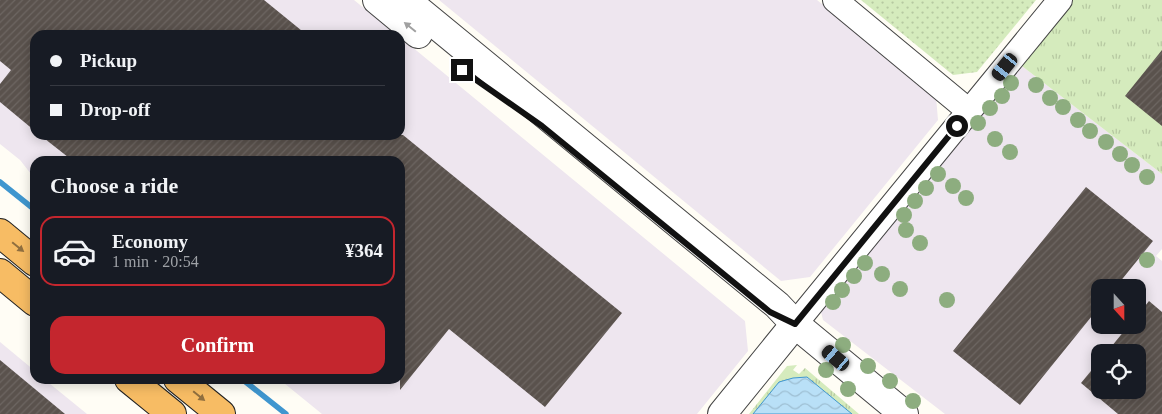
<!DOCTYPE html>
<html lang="en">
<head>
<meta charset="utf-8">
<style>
  body { margin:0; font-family:"Times New Roman",serif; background:#20242c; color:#f1f3f6; height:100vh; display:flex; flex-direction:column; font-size:19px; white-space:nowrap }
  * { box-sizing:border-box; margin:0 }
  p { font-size:16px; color:#9ea1a6 }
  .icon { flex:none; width:28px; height:28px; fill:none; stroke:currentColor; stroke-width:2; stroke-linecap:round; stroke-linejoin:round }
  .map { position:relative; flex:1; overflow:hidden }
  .details { position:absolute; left:30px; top:156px; width:375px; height:228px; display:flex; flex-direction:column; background:#171b24; border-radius:15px; box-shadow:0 2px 12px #0003 }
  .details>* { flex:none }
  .banner { position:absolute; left:30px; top:30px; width:375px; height:110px; border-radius:15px; box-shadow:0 2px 12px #0003; display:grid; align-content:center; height:110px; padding:0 20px; background:#171b24 }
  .needle { width:32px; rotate:159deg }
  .buttons { position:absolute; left:1091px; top:279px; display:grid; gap:10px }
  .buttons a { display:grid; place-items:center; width:55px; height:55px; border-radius:10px; background:#171b24; box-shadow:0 2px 12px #0003; font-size:25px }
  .end { position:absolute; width:22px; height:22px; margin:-11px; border:6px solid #111; background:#fff; box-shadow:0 0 0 2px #fff }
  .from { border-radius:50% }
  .car { position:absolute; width:15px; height:30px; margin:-15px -8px; border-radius:6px; box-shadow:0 0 4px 1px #0007; background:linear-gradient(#222 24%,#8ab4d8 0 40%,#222 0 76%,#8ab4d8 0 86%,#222 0) }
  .banner b { display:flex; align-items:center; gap:18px; height:48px; font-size:19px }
  .banner b+b { border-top:1px solid #363941 }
  .banner i { width:12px; height:12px; background:#f1f3f6 }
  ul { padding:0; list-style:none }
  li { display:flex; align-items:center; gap:15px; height:70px; margin:0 10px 8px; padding:0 10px; border:2px solid #363941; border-radius:15px }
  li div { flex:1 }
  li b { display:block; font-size:19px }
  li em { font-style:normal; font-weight:700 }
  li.active { border-color:#c4262e }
  li>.icon { width:45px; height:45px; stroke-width:1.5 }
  h2 { padding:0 20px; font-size:22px; line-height:60px }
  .action { display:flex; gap:10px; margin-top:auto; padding:10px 20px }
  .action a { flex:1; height:58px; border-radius:15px; background:#c4262e; color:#fff; font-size:20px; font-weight:700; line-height:58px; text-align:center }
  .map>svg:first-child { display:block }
  .industrial { fill:#eee6ef; fill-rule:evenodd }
  .grass { fill:url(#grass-tufts) }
  .park { fill:url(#park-dots) }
  .water { fill:url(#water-waves); stroke:#3f96cf }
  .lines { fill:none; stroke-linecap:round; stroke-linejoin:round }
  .stream { stroke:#3f96cf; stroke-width:5.5 }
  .building { fill:url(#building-hatch) }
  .minor-casing { stroke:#444; stroke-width:26 }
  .tertiary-casing { stroke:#444; stroke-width:30 }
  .trunk-casing { stroke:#222; stroke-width:30 }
  .minor { stroke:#fff; stroke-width:24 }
  .tertiary { stroke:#fff; stroke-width:28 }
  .trunk { stroke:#f7bc64; stroke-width:28 }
  .tree { fill:#8dad7f }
  .oneway { fill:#a0a0a0 }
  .oneway2 { fill:#906f3f }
  .route { stroke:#111; stroke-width:6 }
</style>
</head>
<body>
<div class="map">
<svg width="1162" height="414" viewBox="0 0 1162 414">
  <defs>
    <pattern id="grass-tufts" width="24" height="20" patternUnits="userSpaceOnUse" patternTransform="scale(1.25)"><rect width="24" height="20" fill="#d5ebbd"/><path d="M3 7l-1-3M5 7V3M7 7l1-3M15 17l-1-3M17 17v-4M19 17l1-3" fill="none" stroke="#b6c8a1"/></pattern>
    <pattern id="park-dots" width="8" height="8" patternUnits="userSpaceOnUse" patternTransform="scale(1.25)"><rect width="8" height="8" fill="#d5ebbd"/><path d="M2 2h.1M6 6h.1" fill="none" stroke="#b6c8a1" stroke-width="1.8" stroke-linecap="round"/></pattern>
    <pattern id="water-waves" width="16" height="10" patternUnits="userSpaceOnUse" patternTransform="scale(1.25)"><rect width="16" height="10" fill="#b9e0f7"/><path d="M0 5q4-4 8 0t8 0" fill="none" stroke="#9ebfd3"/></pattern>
    <pattern id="building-hatch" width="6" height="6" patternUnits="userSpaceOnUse" patternTransform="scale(1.25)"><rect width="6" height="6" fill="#5a524d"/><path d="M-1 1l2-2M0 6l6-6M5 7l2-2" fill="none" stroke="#6d6662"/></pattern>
  </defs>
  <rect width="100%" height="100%" fill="#fffdf5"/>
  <g class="industrial">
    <path d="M0,0H354L397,35H35V135H400V37L745,321L748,351L697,414H322L279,379H400V161H35V179L20,160L0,144Z"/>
    <path d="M439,0H817L936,97L938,120L810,277L781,281Z"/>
    <path d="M1018,63L1162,174V249L1156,256L1162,261V414H945L823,320L820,308ZM1100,288H1138V325H1100ZM1100,352H1138V390H1100Z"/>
    <path d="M0,342L35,371V379H44L87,414H0Z"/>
  </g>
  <g class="grass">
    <path d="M1069,0H1162V174L1018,63Z"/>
    <path d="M797,365L793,370L799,374L805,368L859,414H749L787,366Z"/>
  </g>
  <path class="park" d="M861,0H1036L977,72L953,75Z"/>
  <path class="water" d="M807,377L852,414H753L779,382L793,378Z"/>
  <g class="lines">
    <g class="stream">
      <path d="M0,182L35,210"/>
      <path d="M242,379L286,414"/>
    </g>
  </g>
  <g class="building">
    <path d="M0,0H264L307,35H35V131L0,102V84L11,70L0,61Z"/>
    <path d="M1162,50V126L1125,96Z"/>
    <path d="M40,135H403L622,313L545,407L449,329L400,390V161H73Z"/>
    <path d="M1086,187L1153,241L1115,288H1100V306L1020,405L953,351Z"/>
    <path d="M1149,301L1162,312V414H1118L1081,383L1100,360V390H1138V352H1107L1129,325H1138V315Z"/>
    <path d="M0,360L65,414H0Z"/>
  </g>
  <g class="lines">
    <g class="minor-casing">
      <g id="minor">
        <path d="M835,0L969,111"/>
        <path d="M795,324L1060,0"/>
      </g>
    </g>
    <g class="tertiary-casing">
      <g id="tertiary">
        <path d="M377,0L418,34"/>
        <path d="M406,0L777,305L795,324L904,414"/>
        <path d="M722,414L795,324"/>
      </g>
    </g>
    <g class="trunk-casing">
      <g id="trunk">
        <path d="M0,233L35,262"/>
        <path d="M0,273L35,302"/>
        <path d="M129,379L172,414"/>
        <path d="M178,379L221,414"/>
      </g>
    </g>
    <use href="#minor" class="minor"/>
    <use href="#tertiary" class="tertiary"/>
    <use href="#trunk" class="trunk"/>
  </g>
  <g class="tree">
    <circle cx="1011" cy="83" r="8"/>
    <circle cx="1036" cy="85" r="8"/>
    <circle cx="1002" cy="96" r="8"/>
    <circle cx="1050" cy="98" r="8"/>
    <circle cx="1063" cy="107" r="8"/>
    <circle cx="990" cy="108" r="8"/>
    <circle cx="1078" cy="120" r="8"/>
    <circle cx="978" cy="123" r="8"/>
    <circle cx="1090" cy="131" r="8"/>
    <circle cx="995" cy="139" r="8"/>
    <circle cx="1106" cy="142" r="8"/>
    <circle cx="1010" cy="152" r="8"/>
    <circle cx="1120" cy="154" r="8"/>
    <circle cx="1132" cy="165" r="8"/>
    <circle cx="938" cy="174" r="8"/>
    <circle cx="1147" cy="177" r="8"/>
    <circle cx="953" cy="186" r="8"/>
    <circle cx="926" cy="188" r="8"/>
    <circle cx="966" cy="198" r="8"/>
    <circle cx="915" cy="201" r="8"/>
    <circle cx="904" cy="215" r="8"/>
    <circle cx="906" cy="230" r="8"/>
    <circle cx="920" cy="243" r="8"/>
    <circle cx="1147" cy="260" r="8"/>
    <circle cx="865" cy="263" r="8"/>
    <circle cx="882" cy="274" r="8"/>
    <circle cx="854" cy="276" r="8"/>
    <circle cx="900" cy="289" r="8"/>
    <circle cx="842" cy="290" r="8"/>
    <circle cx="947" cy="300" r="8"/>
    <circle cx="833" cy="302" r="8"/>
    <circle cx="843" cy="345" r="8"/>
    <circle cx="868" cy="366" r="8"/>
    <circle cx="826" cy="370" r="8"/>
    <circle cx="890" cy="381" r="8"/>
    <circle cx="848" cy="389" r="8"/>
    <circle cx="913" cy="401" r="8"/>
  </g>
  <defs><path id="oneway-solid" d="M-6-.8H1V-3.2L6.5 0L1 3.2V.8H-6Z" transform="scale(1.25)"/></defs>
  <use class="oneway" href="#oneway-solid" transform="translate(410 27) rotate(-141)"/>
  <g class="oneway2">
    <use href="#oneway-solid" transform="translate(18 247) rotate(39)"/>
    <use href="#oneway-solid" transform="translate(199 396) rotate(39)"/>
  </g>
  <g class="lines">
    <path class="route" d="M462,70L542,126L770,312L795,324L957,126"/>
  </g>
</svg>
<div class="buttons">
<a><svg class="needle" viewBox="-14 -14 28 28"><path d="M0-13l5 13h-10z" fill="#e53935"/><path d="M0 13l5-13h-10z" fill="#9ea1a6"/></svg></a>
<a><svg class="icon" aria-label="locate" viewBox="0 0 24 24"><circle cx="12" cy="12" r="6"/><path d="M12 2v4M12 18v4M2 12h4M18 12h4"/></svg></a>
</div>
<i class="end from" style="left:957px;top:126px"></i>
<i class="end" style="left:462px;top:70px"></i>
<i class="car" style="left:1005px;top:67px;rotate:219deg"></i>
<i class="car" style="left:836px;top:358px;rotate:310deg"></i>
<div class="banner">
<b><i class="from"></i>Pickup</b>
<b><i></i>Drop-off</b>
</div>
<section class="details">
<h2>Choose a ride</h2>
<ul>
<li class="active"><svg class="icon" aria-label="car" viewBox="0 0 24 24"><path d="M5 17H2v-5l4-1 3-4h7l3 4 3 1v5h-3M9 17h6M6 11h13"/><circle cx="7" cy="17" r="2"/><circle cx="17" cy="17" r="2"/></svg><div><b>Economy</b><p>1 min · 20:54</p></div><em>¥364</em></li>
</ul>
<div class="action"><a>Confirm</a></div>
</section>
</div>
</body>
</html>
